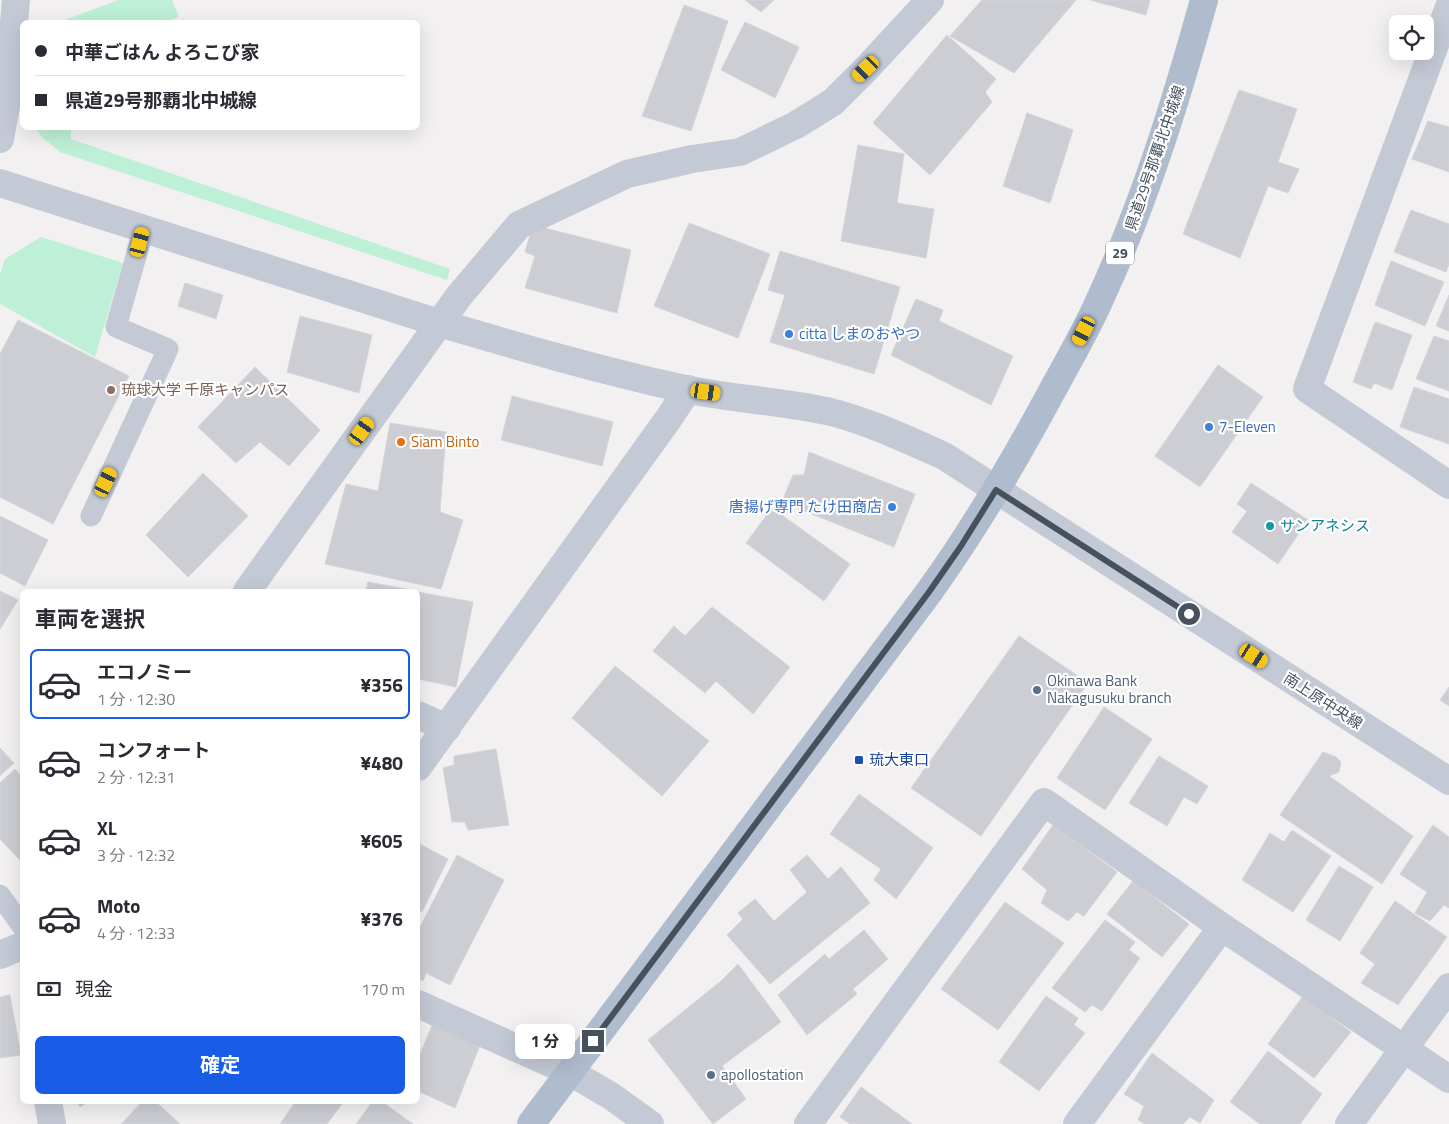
<!DOCTYPE html>
<html lang="ja">
<head>
<meta charset="utf-8">
<style>
  body { margin:0; font-family:"Titillium Web","Noto Sans JP",sans-serif; background:#f7f7f7; color:#2b2b33; height:100vh; display:flex; flex-direction:column; font-size:19px; white-space:nowrap }
  * { box-sizing:border-box; margin:0 }
  p { font-size:16px; color:#7c7c81 }
  .icon { flex:none; width:28px; height:28px; fill:none; stroke:currentColor; stroke-width:2; stroke-linecap:round; stroke-linejoin:round }
  .map { position:relative; flex:1; overflow:hidden }
  .panel { position:absolute; left:20px; top:589px; width:400px; height:515px; display:flex; flex-direction:column; background:#fff; border-radius:8px; box-shadow:0 5px 20px #0002 }
  .panel>* { flex:none }
  .banner { position:absolute; left:20px; top:20px; width:400px; height:110px; border-radius:8px; box-shadow:0 5px 20px #0002; display:grid; align-content:center; height:110px; padding:0 15px; background:#fff }
  .tools { position:absolute; left:1389px; top:15px; display:grid; gap:10px }
  .tools a { display:grid; place-items:center; width:45px; height:45px; border-radius:8px; background:#fff; box-shadow:0 5px 20px #0002; font-size:25px }
  .end { position:absolute; width:22px; height:22px; margin:-11px; border:6px solid #47515d; background:#fff; box-shadow:0 0 0 2px #fff }
  .from { border-radius:50% }
  .bubble { position:absolute; height:35px; border-radius:8px; background:#fff; box-shadow:0 5px 20px #0002; font-size:16px; font-weight:700; line-height:35px; text-align:center }
  .car { position:absolute; width:15px; height:30px; margin:-15px -8px; border-radius:6px; box-shadow:0 0 4px 1px #0007; background:linear-gradient(#f5c518 24%,#345 0 40%,#f5c518 0 76%,#345 0 86%,#f5c518 0) }
  .banner b { display:flex; align-items:center; gap:18px; height:48px; font-size:19px }
  .banner b+b { border-top:1px solid #e1e1e2 }
  .banner i { width:12px; height:12px; background:#2b2b33 }
  ul { padding:0; list-style:none }
  li { display:flex; align-items:center; gap:15px; height:70px; margin:0 10px 8px; padding:0 5px; border:2px solid transparent; border-radius:8px }
  li div { flex:1 }
  li b { display:block; font-size:19px }
  li em { font-style:normal; font-weight:700 }
  li.selected { border-color:#185be4 }
  li>.icon { width:45px; height:45px; stroke-width:1.5 }
  h2 { padding:0 15px; font-size:22px; line-height:60px }
  .pay { display:flex; align-items:center; gap:12px; height:55px; padding:0 15px; font-size:19px }
  .pay p { margin-inline-start:auto }
  .primary-button { display:flex; gap:10px; margin-top:auto; padding:10px 15px }
  .primary-button a { flex:1; height:58px; border-radius:8px; background:#185be4; color:#fff; font-size:20px; font-weight:700; line-height:58px; text-align:center }
  .map>svg:first-child { display:block }
  .green { fill:#bef0d7 }
  .building { fill:#ccced4; stroke:#d4d5db }
  .lines { fill:none; stroke-linecap:round; stroke-linejoin:round }
  .service { stroke:#c3cad5; stroke-width:21 }
  .minor { stroke:#c3cad5; stroke-width:28 }
  .tertiary { stroke:#c3cad5; stroke-width:28 }
  .primary { stroke:#afbcce; stroke-width:28 }
  .route { stroke:#47515d; stroke-width:6 }
  .shop-dot { fill:#3f7fe0; stroke:#fff; stroke-width:2 }
  .education-dot { fill:#8d6e63; stroke:#fff; stroke-width:2 }
  .food-dot { fill:#e8710a; stroke:#fff; stroke-width:2 }
  .culture-dot { fill:#0f9aa8; stroke:#fff; stroke-width:2 }
  .service-dot { fill:#5c6f8a; stroke:#fff; stroke-width:2 }
  .transit-dot { fill:#1a4fb4; stroke:#fff; stroke-width:2 }
  .labels { text-anchor:middle; stroke-width:4.5; stroke-linejoin:round; paint-order:stroke }
  .shield { fill:#fff; stroke:#7e858e; stroke-width:1 }
  .shield-label { font-size:14px; font-weight:bold; fill:#47515d }
  .street-label { font-size:15px; fill:#47515d; stroke:#fff }
  .shop-label { font-size:15px; fill:#366cbe; stroke:#fff; text-anchor:start }
  .education-label { font-size:15px; fill:#785e54; stroke:#fff; text-anchor:start }
  .food-label { font-size:15px; fill:#c56008; stroke:#fff; text-anchor:start }
  .culture-label { font-size:15px; fill:#0d838f; stroke:#fff; text-anchor:start }
  .service-label { font-size:15px; fill:#4e5e75; stroke:#fff; text-anchor:start }
  .transit-label { font-size:15px; fill:#164399; stroke:#fff; text-anchor:start }
</style>
</head>
<body>
<div class="map">
<svg width="1449" height="1124" viewBox="0 0 1449 1124">
  <rect width="100%" height="100%" fill="#f2f0f0"/>
  <g class="green">
    <path d="M118,0H172L179,17L165,22H59Z"/>
    <path d="M36,128H71V139L450,269L447,280L60,152L42,137Z"/>
    <path d="M41,237L123,263L95,357L0,304V274L5,259Z"/>
  </g>
  <g class="building">
    <path d="M745,0H774L761,12Z"/>
    <path d="M982,0H1076L1014,73L950,36Z"/>
    <path d="M1090,0H1150L1146,15Z"/>
    <path d="M684,5L728,21L691,131L642,116Z"/>
    <path d="M745,22L799,47L775,98L721,70Z"/>
    <path d="M947,35L996,79L985,92L992,102L930,175L873,123Z"/>
    <path d="M1239,90L1297,109L1278,162L1299,169L1288,193L1268,186L1240,258L1183,234Z"/>
    <path d="M1027,113L1073,130L1050,203L1003,186Z"/>
    <path d="M1428,121L1449,127V172L1412,159Z"/>
    <path d="M858,145L904,154L897,203L934,209L926,258L841,241Z"/>
    <path d="M1411,210L1449,224V264L1446,272L1394,252Z"/>
    <path d="M689,223L770,254L738,338L654,306Z"/>
    <path d="M533,225L631,250L617,313L525,288L535,256L525,252Z"/>
    <path d="M780,251L900,287L874,374L770,342L785,295L768,290Z"/>
    <path d="M1391,261L1444,282L1425,326L1375,305Z"/>
    <path d="M185,283L223,295L216,319L178,306Z"/>
    <path d="M1449,295V331L1436,326Z"/>
    <path d="M916,299L943,310L939,321L1013,356L991,405L891,355Z"/>
    <path d="M300,316L372,335L359,393L287,372Z"/>
    <path d="M18,320L129,376L53,524L0,497V354Z"/>
    <path d="M1375,322L1412,335L1392,390L1374,383L1371,389L1353,382Z"/>
    <path d="M1434,336L1449,341V391L1416,379Z"/>
    <path d="M1218,365L1263,397L1200,487L1155,456Z"/>
    <path d="M255,367L320,430L289,466L260,442L236,463L198,427Z"/>
    <path d="M1414,387L1449,399V444L1400,427Z"/>
    <path d="M512,396L613,422L602,466L501,440Z"/>
    <path d="M390,423L446,432L440,512L463,520L441,589L325,564L346,484L378,491Z"/>
    <path d="M809,452L915,494L894,547L782,502L793,475H804Z"/>
    <path d="M203,473L248,516L188,577L146,535Z"/>
    <path d="M1251,483L1308,520L1278,564L1232,532L1247,511L1237,504Z"/>
    <path d="M772,508L850,564L824,601L746,543Z"/>
    <path d="M0,516L48,540L25,586L0,573Z"/>
    <path d="M368,582L416,591H366Z"/>
    <path d="M0,591L18,600L0,629Z"/>
    <path d="M418,592L473,602L456,687L418,679Z"/>
    <path d="M712,607L790,667L753,714L716,681L705,693L653,651L674,626L685,636Z"/>
    <path d="M1019,636L1088,683L981,836L911,788Z"/>
    <path d="M615,666L709,741L662,796L572,718Z"/>
    <path d="M1449,687V706L1440,700Z"/>
    <path d="M1104,707L1152,739L1105,810L1057,778Z"/>
    <path d="M0,748L14,763L0,776Z"/>
    <path d="M496,749L509,825L468,830L465,822H452L443,768L454,765V756Z"/>
    <path d="M1323,752L1336,757L1341,762L1339,772L1329,776L1413,836L1382,884L1280,815Z"/>
    <path d="M1159,756L1208,786L1197,804L1184,797L1167,826L1129,803Z"/>
    <path d="M15,769L22,776V862L0,839V783Z"/>
    <path d="M859,794L933,848L896,899L874,880L881,869L830,834Z"/>
    <path d="M1053,825L1117,872L1084,916L1077,912L1068,921L1041,903L1047,890L1022,869Z"/>
    <path d="M1433,825L1449,837V908L1444,905L1430,921L1415,913L1427,892L1400,874Z"/>
    <path d="M1292,830L1331,856L1293,912L1242,880L1270,833L1284,842Z"/>
    <path d="M418,843L448,859L422,912L418,910Z"/>
    <path d="M457,855L504,880L450,985L426,973L423,981L418,978V931Z"/>
    <path d="M807,855L828,879L841,867L870,903L770,984L727,935L743,919L738,913L755,899L774,921L807,892L790,870Z"/>
    <path d="M1339,866L1373,887L1340,941L1306,920Z"/>
    <path d="M1133,881L1189,924L1162,957L1107,914Z"/>
    <path d="M1395,901L1447,937L1398,1005L1361,983L1375,964L1360,953Z"/>
    <path d="M1005,902L1064,943L998,1030L941,989Z"/>
    <path d="M1105,920L1135,942L1129,950L1140,958L1102,1011L1092,1005L1085,1012L1052,988Z"/>
    <path d="M864,930L888,959L853,989L829,959Z"/>
    <path d="M825,954L857,994L807,1035L778,995Z"/>
    <path d="M738,964L781,1022L722,1066L746,1099L713,1124L648,1040L721,981Z"/>
    <path d="M10,995L21,1055L0,1058V997Z"/>
    <path d="M1046,996L1078,1018L1074,1025L1085,1033L1039,1091L999,1062Z"/>
    <path d="M1303,996L1351,1032L1314,1078L1268,1044Z"/>
    <path d="M434,1021L482,1040L455,1108L418,1091V1059Z"/>
    <path d="M1268,1051L1322,1094L1300,1124H1260L1230,1102Z"/>
    <path d="M1152,1053L1214,1100L1200,1123L1190,1117L1183,1124H1145L1138,1120L1144,1106L1124,1094Z"/>
    <path d="M861,1087L912,1124H850L840,1117Z"/>
    <path d="M76,1101H89L80,1107Z"/>
    <path d="M143,1101H155L180,1124H121Z"/>
    <path d="M296,1101H344L327,1124H280Z"/>
    <path d="M373,1101H381L413,1124H356Z"/>
  </g>
  <g class="lines">
    <g class="service">
      <path d="M91,516L168,349L116,327L144,228"/>
      <path d="M0,895L22,926"/>
    </g>
    <g class="minor">
      <path d="M1449,7L1307,389L1449,485"/>
      <path d="M247,591L459,296L519,225L627,174L692,159L740,152L796,125L833,102L866,69L930,0"/>
      <path d="M418,715L447,728"/>
      <path d="M418,767L669,418L688,389"/>
      <path d="M0,955L22,946"/>
      <path d="M418,1004L570,1072L611,1096L650,1124"/>
      <path d="M48,1101L52,1124"/>
      <path d="M808,1124L1044,802L1222,927"/>
      <path d="M1077,1124L1222,927L1449,1079"/>
      <path d="M1349,1124L1449,987"/>
    </g>
    <g class="tertiary">
      <path d="M0,139L8,94L16,0"/>
      <path d="M0,183L439,323C520,347 602,371 685,389C732,399 780,401 827,411C868,421 906,439 944,456L1449,781"/>
    </g>
    <path class="primary" d="M531,1124L929,592C975,528 1015,460 1052,391C1069,360 1087,329 1101,297C1145,201 1176,101 1204,0"/>
  </g>
  <g class="lines">
    <path class="route" d="M593,1041L929,592L961,546L996,490L1189,614"/>
  </g>
  <g class="shop-dot">
    <circle cx="789" cy="334" r="5"/>
    <circle cx="1209" cy="427" r="5"/>
    <circle cx="892" cy="507" r="5"/>
  </g>
  <circle class="education-dot" cx="111" cy="390" r="5"/>
  <circle class="food-dot" cx="401" cy="442" r="5"/>
  <circle class="culture-dot" cx="1270" cy="526" r="5"/>
  <g class="service-dot">
    <circle cx="1037" cy="690" r="5"/>
    <circle cx="711" cy="1075" r="5"/>
  </g>
  <rect class="transit-dot" x="854" y="755" width="10" height="10" rx="2.5"/>
  <g class="labels">
    <rect class="shield" x="1106" y="241.5" width="28" height="23" rx="4"/>
    <g class="shield-label">
      <text x="1120" y="258">29</text>
    </g>
    <g class="street-label">
      <text transform="translate(1155 158) rotate(-71)" y="5">県道29号那覇北中城線</text>
      <text transform="translate(1323 701) rotate(33)" y="5">南上原中央線</text>
    </g>
    <g class="shop-label">
      <text x="799" y="339">citta しまのおやつ</text>
      <text x="1219" y="432">7-Eleven</text>
      <text x="882" y="512" text-anchor="end">唐揚げ専門 たけ田商店</text>
    </g>
    <g class="education-label">
      <text x="121" y="395">琉球大学 千原キャンパス</text>
    </g>
    <g class="food-label">
      <text x="411" y="447">Siam Binto</text>
    </g>
    <g class="culture-label">
      <text x="1280" y="531">サンアネシス</text>
    </g>
    <g class="service-label">
      <text x="1047" y="686">Okinawa Bank<tspan x="1047" dy="17">Nakagusuku branch</tspan></text>
      <text x="721" y="1080">apollostation</text>
    </g>
    <g class="transit-label">
      <text x="869" y="765">琉大東口</text>
    </g>
  </g>
</svg>
<div class="tools">
<a><svg class="icon" aria-label="locate" viewBox="0 0 24 24"><circle cx="12" cy="12" r="6"/><path d="M12 2v4M12 18v4M2 12h4M18 12h4"/></svg></a>
</div>
<i class="end from" style="left:1189px;top:614px"></i>
<i class="end" style="left:593px;top:1041px"></i>
<div class="bubble" style="left:515px;top:1024px;width:60px">1 分</div>
<i class="car" style="left:866px;top:69px;rotate:226deg"></i>
<i class="car" style="left:140px;top:242px;rotate:15deg"></i>
<i class="car" style="left:1084px;top:331px;rotate:207deg"></i>
<i class="car" style="left:706px;top:392px;rotate:98deg"></i>
<i class="car" style="left:362px;top:431px;rotate:36deg"></i>
<i class="car" style="left:106px;top:482px;rotate:25deg"></i>
<i class="car" style="left:1254px;top:656px;rotate:123deg"></i>
<div class="banner">
<b><i class="from"></i>中華ごはん よろこび家</b>
<b><i></i>県道29号那覇北中城線</b>
</div>
<section class="panel">
<h2>車両を選択</h2>
<ul>
<li class="selected"><svg class="icon" aria-label="car" viewBox="0 0 24 24"><path d="M5 17H2v-5l4-1 3-4h7l3 4 3 1v5h-3M9 17h6M6 11h13"/><circle cx="7" cy="17" r="2"/><circle cx="17" cy="17" r="2"/></svg><div><b>エコノミー</b><p>1 分 · 12:30</p></div><em>¥356</em></li>
<li><svg class="icon" aria-label="car" viewBox="0 0 24 24"><path d="M5 17H2v-5l4-1 3-4h7l3 4 3 1v5h-3M9 17h6M6 11h13"/><circle cx="7" cy="17" r="2"/><circle cx="17" cy="17" r="2"/></svg><div><b>コンフォート</b><p>2 分 · 12:31</p></div><em>¥480</em></li>
<li><svg class="icon" aria-label="car" viewBox="0 0 24 24"><path d="M5 17H2v-5l4-1 3-4h7l3 4 3 1v5h-3M9 17h6M6 11h13"/><circle cx="7" cy="17" r="2"/><circle cx="17" cy="17" r="2"/></svg><div><b>XL</b><p>3 分 · 12:32</p></div><em>¥605</em></li>
<li><svg class="icon" aria-label="car" viewBox="0 0 24 24"><path d="M5 17H2v-5l4-1 3-4h7l3 4 3 1v5h-3M9 17h6M6 11h13"/><circle cx="7" cy="17" r="2"/><circle cx="17" cy="17" r="2"/></svg><div><b>Moto</b><p>4 分 · 12:33</p></div><em>¥376</em></li>
</ul>
<div class="pay"><svg class="icon" aria-label="cash" viewBox="0 0 24 24"><path d="M3 7h18v10H3z"/><circle cx="12" cy="12" r="2"/></svg>現金<p>170 m</p></div>
<div class="primary-button"><a>確定</a></div>
</section>
</div>
</body>
</html>
